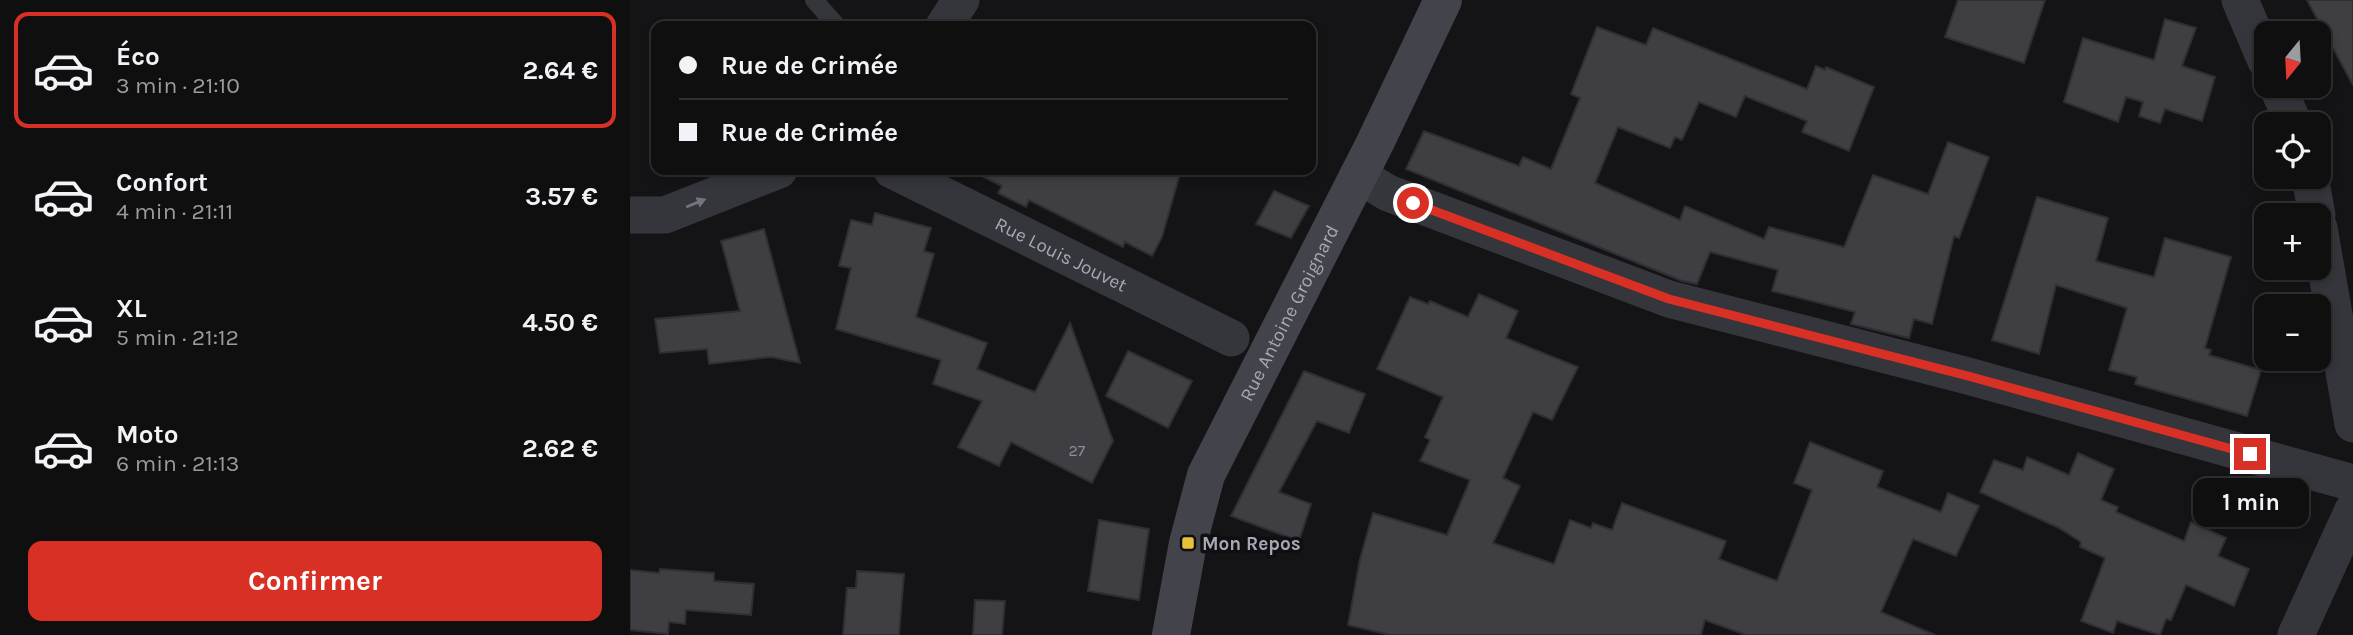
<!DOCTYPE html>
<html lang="fr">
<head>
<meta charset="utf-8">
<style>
  body { margin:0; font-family:Karla,sans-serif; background:#1d1d1e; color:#f1f3f6; height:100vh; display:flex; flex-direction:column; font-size:26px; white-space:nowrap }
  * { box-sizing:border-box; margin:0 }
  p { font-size:23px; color:#9b9c9f }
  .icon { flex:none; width:38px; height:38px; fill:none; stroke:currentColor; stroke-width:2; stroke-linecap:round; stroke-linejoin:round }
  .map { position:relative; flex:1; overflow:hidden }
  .panel { display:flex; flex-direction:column; background:#0f0f10; width:630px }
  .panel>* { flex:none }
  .hud { position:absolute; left:21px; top:21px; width:665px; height:154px; border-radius:14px; box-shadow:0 4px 10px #0003,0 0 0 2px #2f2f30; display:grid; align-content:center; height:154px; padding:0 28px; background:#0f0f10 }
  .needle { width:46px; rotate:198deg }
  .buttons { position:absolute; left:1624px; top:21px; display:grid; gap:14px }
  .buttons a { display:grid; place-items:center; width:77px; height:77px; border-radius:14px; background:#0f0f10; box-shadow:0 4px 10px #0003,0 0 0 2px #2f2f30; font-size:35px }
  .end { position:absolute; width:32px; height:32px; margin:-16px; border:9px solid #d93025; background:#fff; box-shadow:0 0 0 4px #fff }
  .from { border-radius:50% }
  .bubble { position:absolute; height:49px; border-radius:14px; background:#0f0f10; box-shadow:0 4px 10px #0003,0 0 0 2px #2f2f30; font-size:23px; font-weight:700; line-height:49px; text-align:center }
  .hud b { display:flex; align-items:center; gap:24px; height:66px; font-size:26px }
  .hud b+b { border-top:2px solid #2f2f30 }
  .hud i { width:18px; height:18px; background:#f1f3f6 }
  ul { padding:12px 0 0; list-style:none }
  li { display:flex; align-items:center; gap:21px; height:116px; margin:0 14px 10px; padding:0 14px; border:4px solid transparent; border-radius:14px }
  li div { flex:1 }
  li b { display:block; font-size:26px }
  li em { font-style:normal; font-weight:700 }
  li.selected { border-color:#d93025 }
  li>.icon { width:63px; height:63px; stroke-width:1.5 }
  .primary-button { display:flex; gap:14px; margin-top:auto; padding:14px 28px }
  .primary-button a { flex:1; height:80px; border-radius:14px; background:#d93025; color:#fff; font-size:28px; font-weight:700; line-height:80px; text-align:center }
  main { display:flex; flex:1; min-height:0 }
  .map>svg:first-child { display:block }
  .building { fill:#3e3e43; stroke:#2f2e32; stroke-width:2 }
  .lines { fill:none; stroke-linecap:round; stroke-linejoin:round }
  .service { stroke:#35363b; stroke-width:18 }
  .minor { stroke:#35363b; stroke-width:37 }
  .secondary { stroke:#43444b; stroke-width:38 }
  .oneway { fill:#73757e }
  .route { stroke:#d93025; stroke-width:9 }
  .poi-dot { fill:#eac138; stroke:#0f0f11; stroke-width:2.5 }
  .labels { text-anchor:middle; stroke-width:7; stroke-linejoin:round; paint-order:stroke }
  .number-label { font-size:16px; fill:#8c8e98 }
  .street-label { font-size:19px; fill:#a6a9b5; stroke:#0f0f11 }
  .poi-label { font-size:19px; font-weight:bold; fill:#a6a9b5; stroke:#0f0f11; text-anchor:start }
</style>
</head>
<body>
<main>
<section class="panel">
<ul>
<li class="selected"><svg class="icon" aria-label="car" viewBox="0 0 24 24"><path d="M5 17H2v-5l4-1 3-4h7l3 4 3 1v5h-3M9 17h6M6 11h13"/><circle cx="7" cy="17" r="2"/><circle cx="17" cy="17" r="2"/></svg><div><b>Éco</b><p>3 min · 21:10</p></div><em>2.64 €</em></li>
<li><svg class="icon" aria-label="car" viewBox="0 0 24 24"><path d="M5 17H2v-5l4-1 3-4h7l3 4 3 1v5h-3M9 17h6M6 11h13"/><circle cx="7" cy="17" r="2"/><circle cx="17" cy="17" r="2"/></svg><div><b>Confort</b><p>4 min · 21:11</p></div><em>3.57 €</em></li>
<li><svg class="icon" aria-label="car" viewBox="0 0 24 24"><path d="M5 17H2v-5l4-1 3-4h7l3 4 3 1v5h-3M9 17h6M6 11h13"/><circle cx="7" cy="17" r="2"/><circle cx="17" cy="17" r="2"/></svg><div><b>XL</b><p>5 min · 21:12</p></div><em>4.50 €</em></li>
<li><svg class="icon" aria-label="car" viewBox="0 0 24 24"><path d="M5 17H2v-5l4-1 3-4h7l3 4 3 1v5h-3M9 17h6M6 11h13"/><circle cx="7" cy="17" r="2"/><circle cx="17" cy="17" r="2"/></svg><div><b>Moto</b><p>6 min · 21:13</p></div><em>2.62 €</em></li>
</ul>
<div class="primary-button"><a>Confirmer</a></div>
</section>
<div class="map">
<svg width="1723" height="635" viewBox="0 0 1723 635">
  <rect width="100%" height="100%" fill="#141416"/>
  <g class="building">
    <path d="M1328,0H1415L1394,63L1315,37Z"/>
    <path d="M1677,0H1723V85Z"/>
    <path d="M1535,19L1566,28L1552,66L1585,77L1572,121L1535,109L1530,123L1509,116L1513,102L1496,97L1488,122L1434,102L1453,38L1524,60Z"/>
    <path d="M967,27L1016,45L1023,28L1177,89L1186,66L1195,70L1196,67L1244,87L1219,151L1172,132L1177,121L1115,96L1106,117L1069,102L1052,140L1045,137L1040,148L988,127L965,183L1050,220L1055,206L1134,239L1139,227L1214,247L1243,175L1298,194L1318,142L1359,157L1329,238L1324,236L1302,324L1284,319L1279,338L1221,324L1225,312L1142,291L1148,270L1080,252L1067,284L1052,281L776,169L794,131L889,166L893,157L921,169L950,98L941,94Z"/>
    <path d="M340,170H551L532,237L522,256L495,242L493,247L399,200L396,207L368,193L372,186Z"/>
    <path d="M644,191L679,206L661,238L626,224Z"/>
    <path d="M1407,197L1478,218L1466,261L1524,277L1535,238L1601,257L1575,348L1581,350L1579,355L1631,370L1617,416L1505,384L1507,377L1479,370L1497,308L1426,285L1409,354L1362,340Z"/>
    <path d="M245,213L301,228L294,251L304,254L286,317L357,343L347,369L405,392L440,323L483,441L462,483L381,442L369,466L328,447L352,401L303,384L311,360L206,329L221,268L209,266L221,220L242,225Z"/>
    <path d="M134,229L170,363L141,357L79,364L77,349L30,353L25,319L110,311L91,241Z"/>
    <path d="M849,294L888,311L876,338L948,367L922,420L903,412L873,478L890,486L863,543L924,564L940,520L961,528L963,523L982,530L992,503L1096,541L1089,559L1147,581L1182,490L1164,483L1180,442L1253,471L1247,487L1311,512L1318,493L1349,506L1326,556L1283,539L1251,612L1305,635H1116L1075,620L1071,635H760L718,625L730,559L743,513L817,535L840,480L790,461L800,440L795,437L813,397L747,369L780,297L798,304L800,301L838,317Z"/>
    <path d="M498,351L562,381L538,428L476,396Z"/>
    <path d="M674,371L735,394L719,433L687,421L649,492L681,504L669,541L601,516Z"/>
    <path d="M1448,453L1484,469L1471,500L1488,507L1486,512L1554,541L1561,522L1596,538L1588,556L1619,569L1604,606L1556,585L1541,620L1536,619L1530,635L1487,621L1483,633L1451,621L1475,558L1450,547L1451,542L1429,528L1350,492L1364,460L1393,470L1397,457L1439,475Z"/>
    <path d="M469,520L519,529L509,600L458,591Z"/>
    <path d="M30,569L84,573V581L124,584L121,615L56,610L55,624L39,622L38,634L0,630V570L29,573Z"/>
    <path d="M227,571L274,574L269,635H213L217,588H226Z"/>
    <path d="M345,600L375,601L372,635H343Z"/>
  </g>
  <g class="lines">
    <path class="service" d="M184,0L207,26"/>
    <g class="minor">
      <path d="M1610,0L1636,61"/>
      <path d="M314,26L331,0"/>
      <path d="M1647,86L1664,124"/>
      <path id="s1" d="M262,170L601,338"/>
      <path d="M728,175L758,193L1039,299L1338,376L1723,483"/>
      <path d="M1680,177L1687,215"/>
      <path d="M0,215H35L149,170"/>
      <path d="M1689,228L1723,424"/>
      <path d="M1666,635L1723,510"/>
    </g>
    <path class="secondary" id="s2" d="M541,635L558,543L576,475L745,143L813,0"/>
  </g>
  <defs><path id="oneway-solid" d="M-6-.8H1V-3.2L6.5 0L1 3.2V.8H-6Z" transform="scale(1.75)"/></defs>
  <use class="oneway" href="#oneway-solid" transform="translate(66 203) rotate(-22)"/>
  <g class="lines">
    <path class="route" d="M783,203L1039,299L1338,376L1620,454"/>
  </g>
  <rect class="poi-dot" x="551" y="536" width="14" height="14" rx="3.5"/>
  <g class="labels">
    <g class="number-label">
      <text x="447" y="456">27</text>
    </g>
    <g class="street-label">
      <text dy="7" stroke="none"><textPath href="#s1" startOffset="189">Rue Louis Jouvet</textPath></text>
      <text dy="7" stroke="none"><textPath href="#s2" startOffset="346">Rue Antoine Groignard</textPath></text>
    </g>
    <g class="poi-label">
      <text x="572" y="550">Mon Repos</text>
    </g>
  </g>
</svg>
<div class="buttons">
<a><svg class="needle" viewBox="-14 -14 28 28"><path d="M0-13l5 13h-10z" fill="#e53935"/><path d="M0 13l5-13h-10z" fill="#9b9c9f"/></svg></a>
<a><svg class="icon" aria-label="locate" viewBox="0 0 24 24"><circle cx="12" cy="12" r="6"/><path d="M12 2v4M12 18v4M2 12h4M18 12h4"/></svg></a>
<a>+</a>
<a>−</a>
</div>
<i class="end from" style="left:783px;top:203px"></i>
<i class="end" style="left:1620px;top:454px"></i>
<div class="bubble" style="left:1563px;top:478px;width:116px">1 min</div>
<div class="hud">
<b><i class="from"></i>Rue de Crimée</b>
<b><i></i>Rue de Crimée</b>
</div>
</div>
</main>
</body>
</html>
